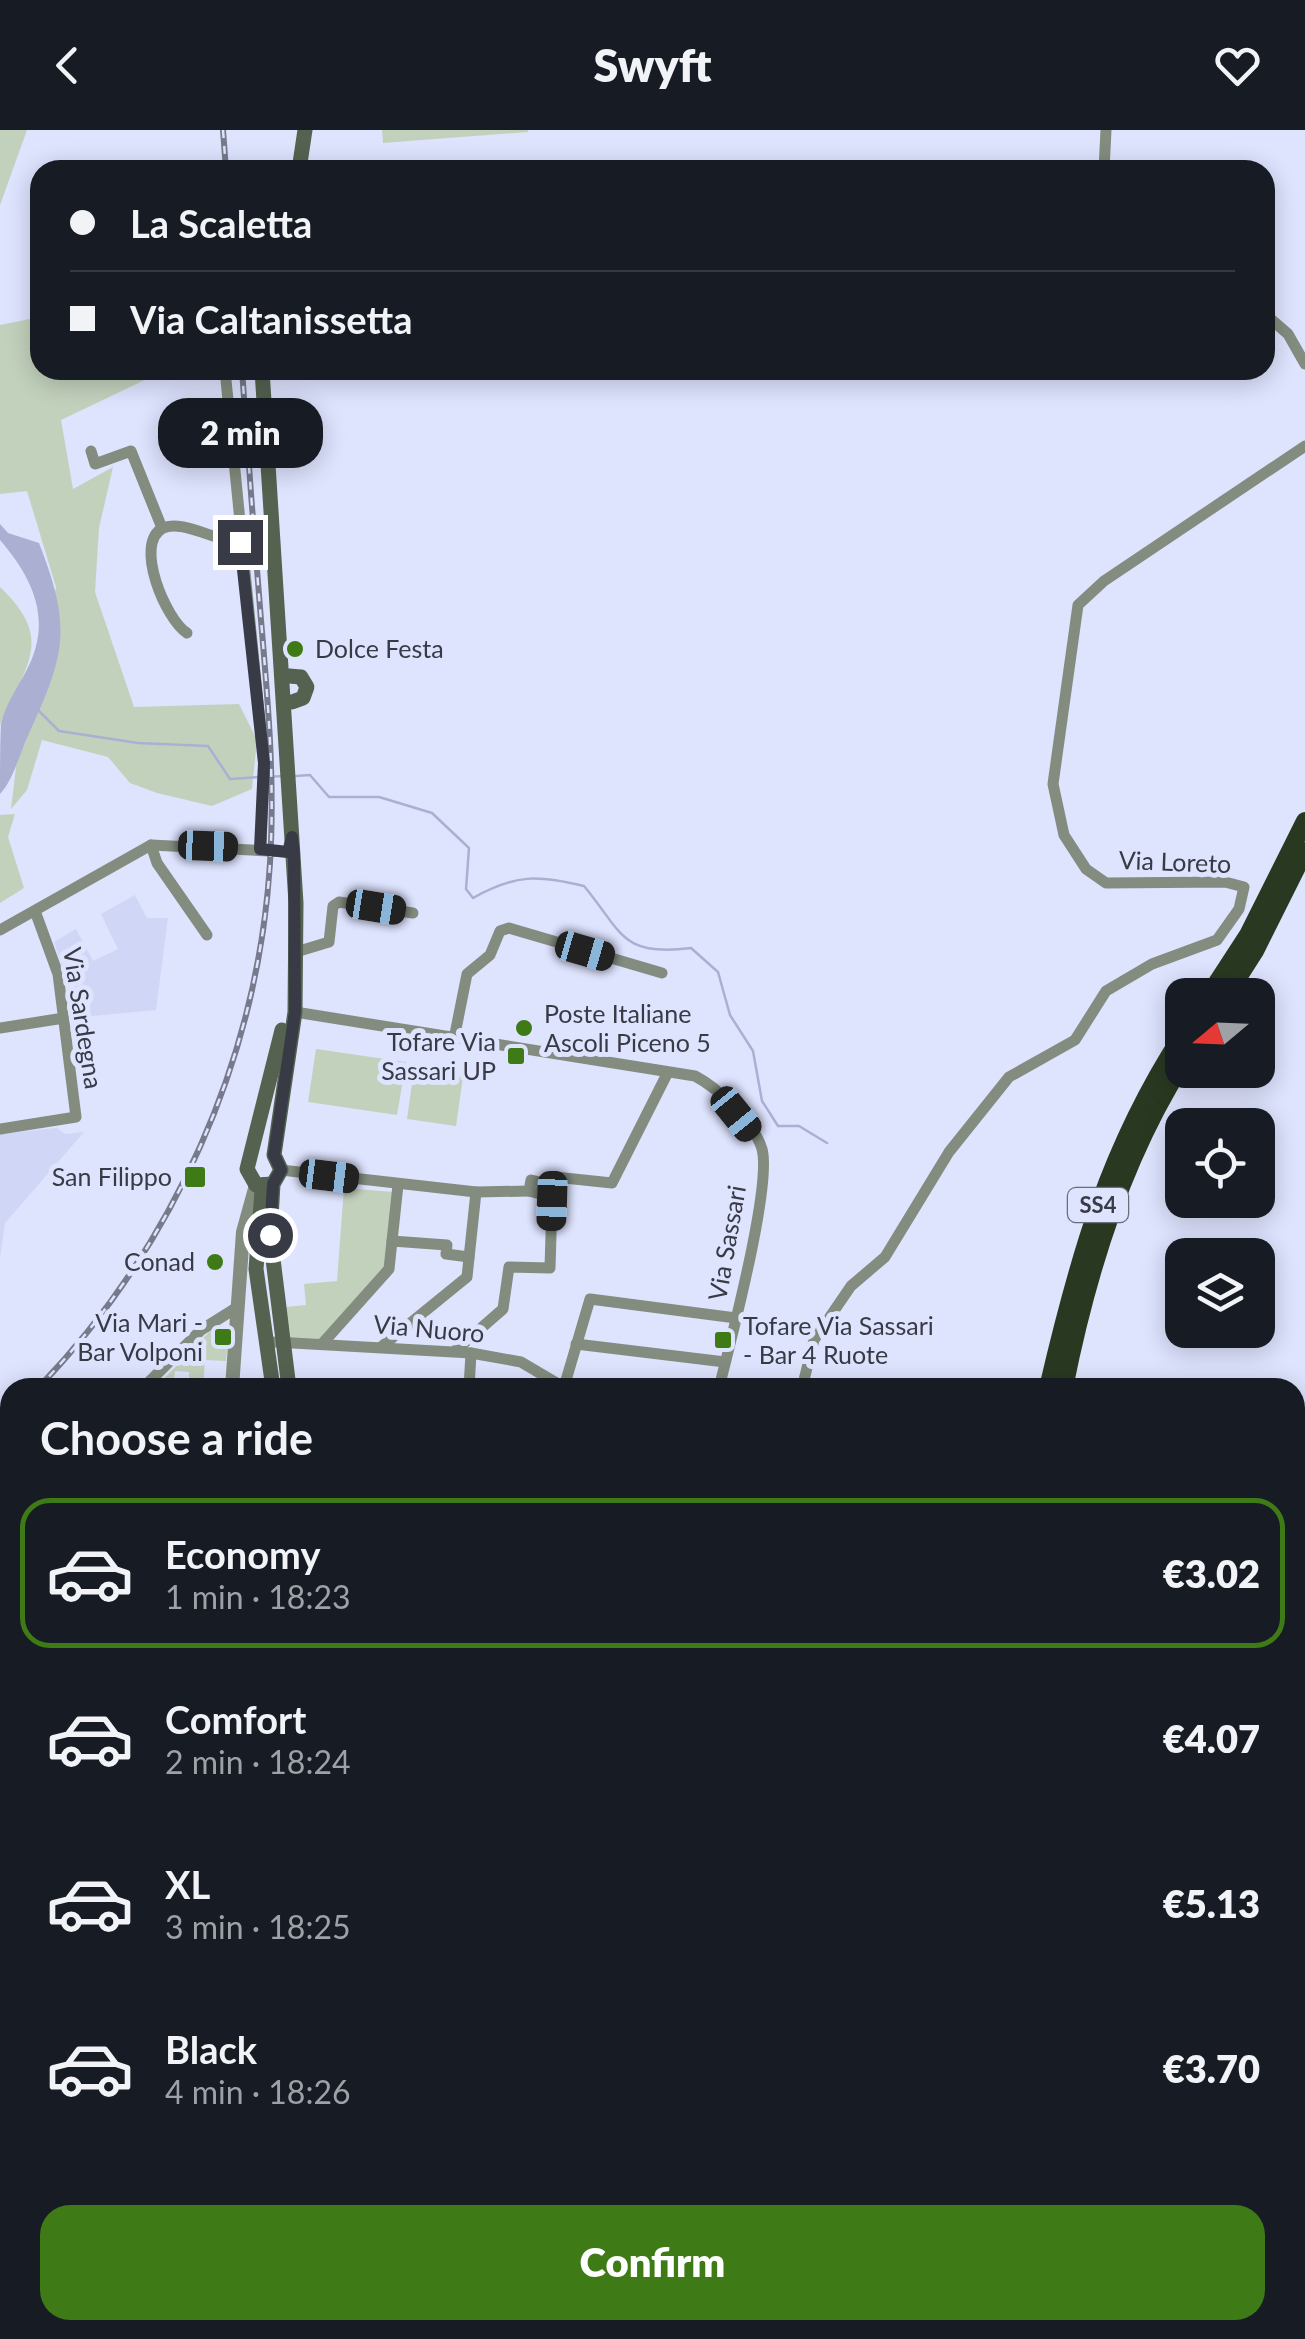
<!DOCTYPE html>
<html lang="en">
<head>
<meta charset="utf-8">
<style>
  body { margin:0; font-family:Lato,sans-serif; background:#242831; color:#f1f3f6; height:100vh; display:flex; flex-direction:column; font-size:38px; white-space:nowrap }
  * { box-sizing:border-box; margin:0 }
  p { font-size:32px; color:#9ea1a6 }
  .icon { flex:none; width:55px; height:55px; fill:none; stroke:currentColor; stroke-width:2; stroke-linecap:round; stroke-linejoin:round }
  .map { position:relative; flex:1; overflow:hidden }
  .side { position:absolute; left:0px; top:1248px; width:1305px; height:962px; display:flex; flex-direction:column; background:#171b24; border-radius:30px 30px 0 0; box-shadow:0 5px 25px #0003 }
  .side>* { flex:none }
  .hud { position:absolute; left:30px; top:30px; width:1245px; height:220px; border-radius:30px; box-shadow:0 5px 25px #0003; display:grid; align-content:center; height:220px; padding:0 40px; background:#171b24 }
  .needle { width:65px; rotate:251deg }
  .buttons { position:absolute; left:1165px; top:848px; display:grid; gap:20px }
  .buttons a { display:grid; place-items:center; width:110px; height:110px; border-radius:20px; background:#171b24; box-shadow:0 5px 25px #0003; font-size:50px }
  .end { position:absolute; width:45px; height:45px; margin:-22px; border:12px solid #383a45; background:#fff; box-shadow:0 0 0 5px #fff }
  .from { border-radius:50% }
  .bubble { position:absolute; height:70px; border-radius:30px; background:#171b24; box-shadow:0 5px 25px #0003; font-size:32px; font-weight:800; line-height:70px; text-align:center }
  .car { position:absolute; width:30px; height:60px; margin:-30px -15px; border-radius:12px; box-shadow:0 0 8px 2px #0007; background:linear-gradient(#222 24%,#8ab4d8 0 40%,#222 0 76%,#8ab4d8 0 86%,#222 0) }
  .hud b { display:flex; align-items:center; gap:35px; height:95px; font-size:38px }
  .hud b+b { border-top:2px solid #363941 }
  .hud i { width:25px; height:25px; background:#f1f3f6 }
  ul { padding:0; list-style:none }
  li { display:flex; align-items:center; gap:30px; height:150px; margin:0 20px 15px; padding:0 20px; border:5px solid transparent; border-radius:30px }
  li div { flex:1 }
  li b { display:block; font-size:38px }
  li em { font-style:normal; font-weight:800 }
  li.active { border-color:#3e7a15 }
  li>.icon { width:90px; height:90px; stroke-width:1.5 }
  h2 { padding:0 40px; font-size:45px; line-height:120px }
  .button { display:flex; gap:20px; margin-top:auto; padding:20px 40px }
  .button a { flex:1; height:115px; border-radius:30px; background:#3e7a15; color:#fff; font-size:40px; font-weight:800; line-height:115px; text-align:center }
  header { display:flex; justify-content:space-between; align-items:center; height:130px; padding:0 40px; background:#171b24; font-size:45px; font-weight:800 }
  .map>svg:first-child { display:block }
  .built { fill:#d0d6f6 }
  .green { fill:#c2d1bc }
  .water { fill:#abb0d3 }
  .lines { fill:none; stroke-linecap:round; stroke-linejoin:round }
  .stream { stroke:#abb0d3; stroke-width:2.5 }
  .minor { stroke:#838c7f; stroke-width:11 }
  .tertiary { stroke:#838c7f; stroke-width:14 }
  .secondary { stroke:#556250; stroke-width:15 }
  .trunk { stroke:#293921; stroke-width:18 }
  .rail-casing { stroke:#777a8b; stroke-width:6 }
  .rail { stroke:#dee3fe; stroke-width:2.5; stroke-dasharray:8; stroke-linecap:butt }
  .route { stroke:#383a45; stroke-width:12 }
  .poi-dot { fill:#3e7a15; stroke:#dee3fe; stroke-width:4 }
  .labels { text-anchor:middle; stroke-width:10; stroke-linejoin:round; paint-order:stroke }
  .shield { fill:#dee3fe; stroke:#6a6d7c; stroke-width:2.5 }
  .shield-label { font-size:22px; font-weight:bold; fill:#383a45 }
  .poi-label { font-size:25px; fill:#383a45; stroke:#dee3fe; text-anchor:end }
  .street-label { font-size:25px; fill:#383a45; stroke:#dee3fe }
</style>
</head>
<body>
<header><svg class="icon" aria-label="back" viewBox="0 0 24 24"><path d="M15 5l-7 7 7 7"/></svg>Swyft<svg class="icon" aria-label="heart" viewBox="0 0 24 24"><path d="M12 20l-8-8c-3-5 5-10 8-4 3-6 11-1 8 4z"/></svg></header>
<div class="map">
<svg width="1305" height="2209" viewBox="0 0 1305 2209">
  <rect width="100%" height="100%" fill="#dee3fe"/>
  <g class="built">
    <path d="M135,765L147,788H168L156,880L71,888L66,847L54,812L76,799L93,831L118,819L101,784Z"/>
    <path d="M57,998L65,1004L84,1002L5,1093L0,1129V1004Z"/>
  </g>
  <g class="green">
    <path d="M0,0H27L0,75Z"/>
    <path d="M382,0H528V2L383,13Z"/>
    <path d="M40,187V240H152L151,247L61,290L73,359L113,337L99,398L95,462L134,577L239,574L257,610L252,659L212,676L157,663L130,653L108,627L42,610L27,660L11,679L17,629L26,611L56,457L27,361L0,364V195Z"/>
    <path d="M0,457C57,511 24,537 0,595Z"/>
    <path d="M15,684L8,707L24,758L0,773V685Z"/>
    <path d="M316,919L406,932L397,985L308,972Z"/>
    <path d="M414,939L463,947L456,996L407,989Z"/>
    <path d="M344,1058L394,1062L388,1134L319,1210L291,1209L286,1177L306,1175L304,1154L337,1151Z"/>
    <path d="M221,1199L228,1209L226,1231L205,1230L203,1257H189V1242L175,1241L173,1257H156L210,1201Z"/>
    <path d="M10,1405V1581L0,1585V1414Z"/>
  </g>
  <path class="water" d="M0,394L8,403L39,413C73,500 65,525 27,608C19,626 13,650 0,664C0,642 0,615 1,594C6,571 22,552 31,531C51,484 30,445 0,410Z"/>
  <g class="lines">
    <g class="stream">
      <path d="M38,580L59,601L138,613L208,616L230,649L258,647"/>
      <path d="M296,646L310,645L329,667H379L432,683L469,718L466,759L473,768C516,744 537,745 584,756C623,803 621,827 691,818L718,842L730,885L753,921L762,971L778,996H799L827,1013"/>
      <path d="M266,647L283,646"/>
    </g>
    <g class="minor">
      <path d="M1104,40L1106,0"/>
      <path d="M1265,184L1288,204L1305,234"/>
      <path d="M225,240L264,633L261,719"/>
      <path d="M91,321L95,334L131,321L162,398"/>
      <path d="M187,503C166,490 133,413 163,398C181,389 218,412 240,412"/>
      <path d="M151,715L157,733L207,805"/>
      <path d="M0,800L151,715L288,722"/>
      <path d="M296,822L329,812L333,776L339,772L413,783"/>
      <path d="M295,882L695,946C718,958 754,992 762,1019C772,1056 730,1213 719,1258"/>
      <path d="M0,898L64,888"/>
      <path d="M454,909L467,844L490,825L500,801L509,798L662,843"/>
      <path d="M0,999L76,987L58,844L35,781"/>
      <path d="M281,1040L476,1062L529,1061"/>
      <path d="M544,1053L531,1050L529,1061L540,1064L544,1053L555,1047L612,1053L667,944"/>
      <path d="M392,1111L447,1115L446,1124L469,1127"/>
      <path d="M275,1212L471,1223L521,1232L565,1258"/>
      <path d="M322,1214L389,1139L398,1055"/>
      <path d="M576,1214L725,1232"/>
      <path d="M381,1217L467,1147L476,1062"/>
      <path d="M456,1220L503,1179L509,1137L550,1138L552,1071L543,1062"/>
      <path d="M564,1257L590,1169L736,1188"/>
      <path d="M143,1258L201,1200L236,1178"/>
      <path d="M469,1258L471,1223"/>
      <path d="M802,1258L814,1210L851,1156L885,1127L949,1022L1009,947L1075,910L1106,861L1152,834L1217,810L1239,779L1244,757L1225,752L1106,753L1086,739L1064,705L1053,654L1078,475L1104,451L1305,316"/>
      <path d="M1295,1323L1305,1300"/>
      <path d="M0,1399L10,1389"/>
      <path d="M1295,1456V1486"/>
      <path d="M0,1619L10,1615"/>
      <path d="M0,1634L10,1660"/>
      <path d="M1295,1640L1305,1657"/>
      <path d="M0,1718L10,1714"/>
      <path d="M0,1819L10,1815"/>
      <path d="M1295,1841L1305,1895"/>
      <path d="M1295,1968L1305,1986"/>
      <path d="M0,2039L10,2034"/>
      <path d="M0,2110L10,2106"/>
      <path d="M218,2200L222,2209"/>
      <path d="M285,2200L289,2209"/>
      <path d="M739,2200L742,2209"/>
      <path d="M809,2200L812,2209"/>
      <path d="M879,2200L881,2209"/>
      <path d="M24,2209L42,2200"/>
      <path d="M72,2209L74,2200"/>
      <path d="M93,2209L94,2200"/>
      <path d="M154,2209L176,2200"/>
    </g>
    <g class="tertiary">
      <path d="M232,1258L243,1102L256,1055"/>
      <path d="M0,1930L10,1926"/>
      <path d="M1295,2136L1305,2132"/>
      <path d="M364,2200L365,2209"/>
      <path d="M967,2200L977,2209"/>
      <path d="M468,2209L490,2200"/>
      <path d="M507,2209L529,2200"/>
    </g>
    <g class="secondary">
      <path d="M299,40L305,0"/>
      <path d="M262,240L296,773L295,882L274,1025L281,1040L273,1054L270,1105L289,1258"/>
      <path d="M289,546L301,547L307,557L303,568L292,572"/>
      <path d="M273,1054L256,1055L247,1039L282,900"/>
      <path d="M262,1061L256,1139L273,1258"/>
      <path d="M588,2200L592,2209"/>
      <path d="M605,2200L609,2209"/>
    </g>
    <g class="trunk">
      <path d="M1209,865L1248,805L1305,691"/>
      <path d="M1227,865L1255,821L1305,721"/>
      <path d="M1048,1258C1078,1129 1109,1018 1182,906"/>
      <path d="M1064,1258C1086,1147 1121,1031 1182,935"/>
      <path d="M1197,2200L1198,2209"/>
      <path d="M1211,2200L1212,2209"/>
    </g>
    <g class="rail-casing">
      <g id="rail">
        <path d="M223,0L226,40"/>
        <path d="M38,1258C174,1117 258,928 270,733C275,652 268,571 261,490C254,407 248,323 242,240"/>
        <path d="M0,1295L10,1285"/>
      </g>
    </g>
    <use href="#rail" class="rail"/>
  </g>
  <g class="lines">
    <path class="route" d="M240,412L264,633L260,719L288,722L292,707L294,724L295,882L274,1025L281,1040L273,1054L270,1105"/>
  </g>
  <g class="poi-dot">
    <circle cx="295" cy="519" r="10"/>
    <circle cx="524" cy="898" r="10"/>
    <rect x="506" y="916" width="20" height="20" rx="5"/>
    <rect x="183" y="1035" width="24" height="24" rx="5"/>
    <circle cx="215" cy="1132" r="10"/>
    <rect x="213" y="1197" width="20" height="20" rx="5"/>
    <rect x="713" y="1200" width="20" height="20" rx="5"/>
  </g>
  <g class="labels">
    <rect class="shield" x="1068" y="1058" width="60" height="34" rx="8"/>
    <g class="shield-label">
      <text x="1098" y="1083">SS4</text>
    </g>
    <g class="poi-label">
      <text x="315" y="528" text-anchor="start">Dolce Festa</text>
      <text x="544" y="893" text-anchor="start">Poste Italiane<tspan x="544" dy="29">Ascoli Piceno 5</tspan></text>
      <text x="496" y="921">Tofare Via<tspan x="496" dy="29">Sassari UP</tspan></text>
      <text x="172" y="1056">San Filippo</text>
      <text x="195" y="1141">Conad</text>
      <text x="203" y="1202">Via Mari -<tspan x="203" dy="29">Bar Volponi</tspan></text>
      <text x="743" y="1205" text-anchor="start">Tofare Via Sassari<tspan x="743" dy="29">- Bar 4 Ruote</tspan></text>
    </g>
    <g class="street-label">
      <text transform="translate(1175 732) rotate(2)" y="9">Via Loreto</text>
      <text transform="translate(83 888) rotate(81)" y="9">Via Sardegna</text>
      <text transform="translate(727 1113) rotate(-80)" y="9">Via Sassari</text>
      <text transform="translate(429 1199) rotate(5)" y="9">Via Nuoro</text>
    </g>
  </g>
</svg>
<div class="buttons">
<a><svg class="needle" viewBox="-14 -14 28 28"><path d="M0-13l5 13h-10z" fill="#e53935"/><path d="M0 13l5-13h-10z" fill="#9ea1a6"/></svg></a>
<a><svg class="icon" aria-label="locate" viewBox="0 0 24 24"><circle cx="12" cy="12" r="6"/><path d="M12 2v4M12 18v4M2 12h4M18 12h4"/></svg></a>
<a><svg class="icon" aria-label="layers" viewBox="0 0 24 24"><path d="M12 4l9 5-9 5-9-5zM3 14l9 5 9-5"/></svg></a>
</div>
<i class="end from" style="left:270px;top:1105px"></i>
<i class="end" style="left:240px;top:412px"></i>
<div class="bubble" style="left:158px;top:268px;width:165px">2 min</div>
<i class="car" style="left:208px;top:716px;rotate:92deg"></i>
<i class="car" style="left:376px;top:777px;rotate:99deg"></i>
<i class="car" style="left:585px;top:821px;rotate:106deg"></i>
<i class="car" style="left:736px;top:984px;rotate:141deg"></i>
<i class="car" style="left:329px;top:1046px;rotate:97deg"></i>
<i class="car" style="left:552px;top:1071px;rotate:182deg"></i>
<div class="hud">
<b><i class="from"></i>La Scaletta</b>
<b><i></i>Via Caltanissetta</b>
</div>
<section class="side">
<h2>Choose a ride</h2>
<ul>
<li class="active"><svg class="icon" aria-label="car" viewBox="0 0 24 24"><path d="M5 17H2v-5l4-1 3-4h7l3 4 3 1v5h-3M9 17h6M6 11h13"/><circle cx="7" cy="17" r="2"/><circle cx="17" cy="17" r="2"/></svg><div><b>Economy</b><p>1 min · 18:23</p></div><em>€3.02</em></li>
<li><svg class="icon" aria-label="car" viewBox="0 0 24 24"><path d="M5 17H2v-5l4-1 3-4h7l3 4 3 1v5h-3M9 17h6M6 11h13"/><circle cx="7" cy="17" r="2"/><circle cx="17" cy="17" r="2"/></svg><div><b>Comfort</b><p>2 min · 18:24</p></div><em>€4.07</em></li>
<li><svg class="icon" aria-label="car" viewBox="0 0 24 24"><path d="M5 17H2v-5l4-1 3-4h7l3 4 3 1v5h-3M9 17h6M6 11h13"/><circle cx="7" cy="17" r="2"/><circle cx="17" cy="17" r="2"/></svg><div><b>XL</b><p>3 min · 18:25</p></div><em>€5.13</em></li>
<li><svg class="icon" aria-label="car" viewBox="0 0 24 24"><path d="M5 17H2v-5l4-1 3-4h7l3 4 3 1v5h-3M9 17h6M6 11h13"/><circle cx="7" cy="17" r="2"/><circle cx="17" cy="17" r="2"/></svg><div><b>Black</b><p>4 min · 18:26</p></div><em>€3.70</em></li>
</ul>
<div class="button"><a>Confirm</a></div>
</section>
</div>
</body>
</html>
